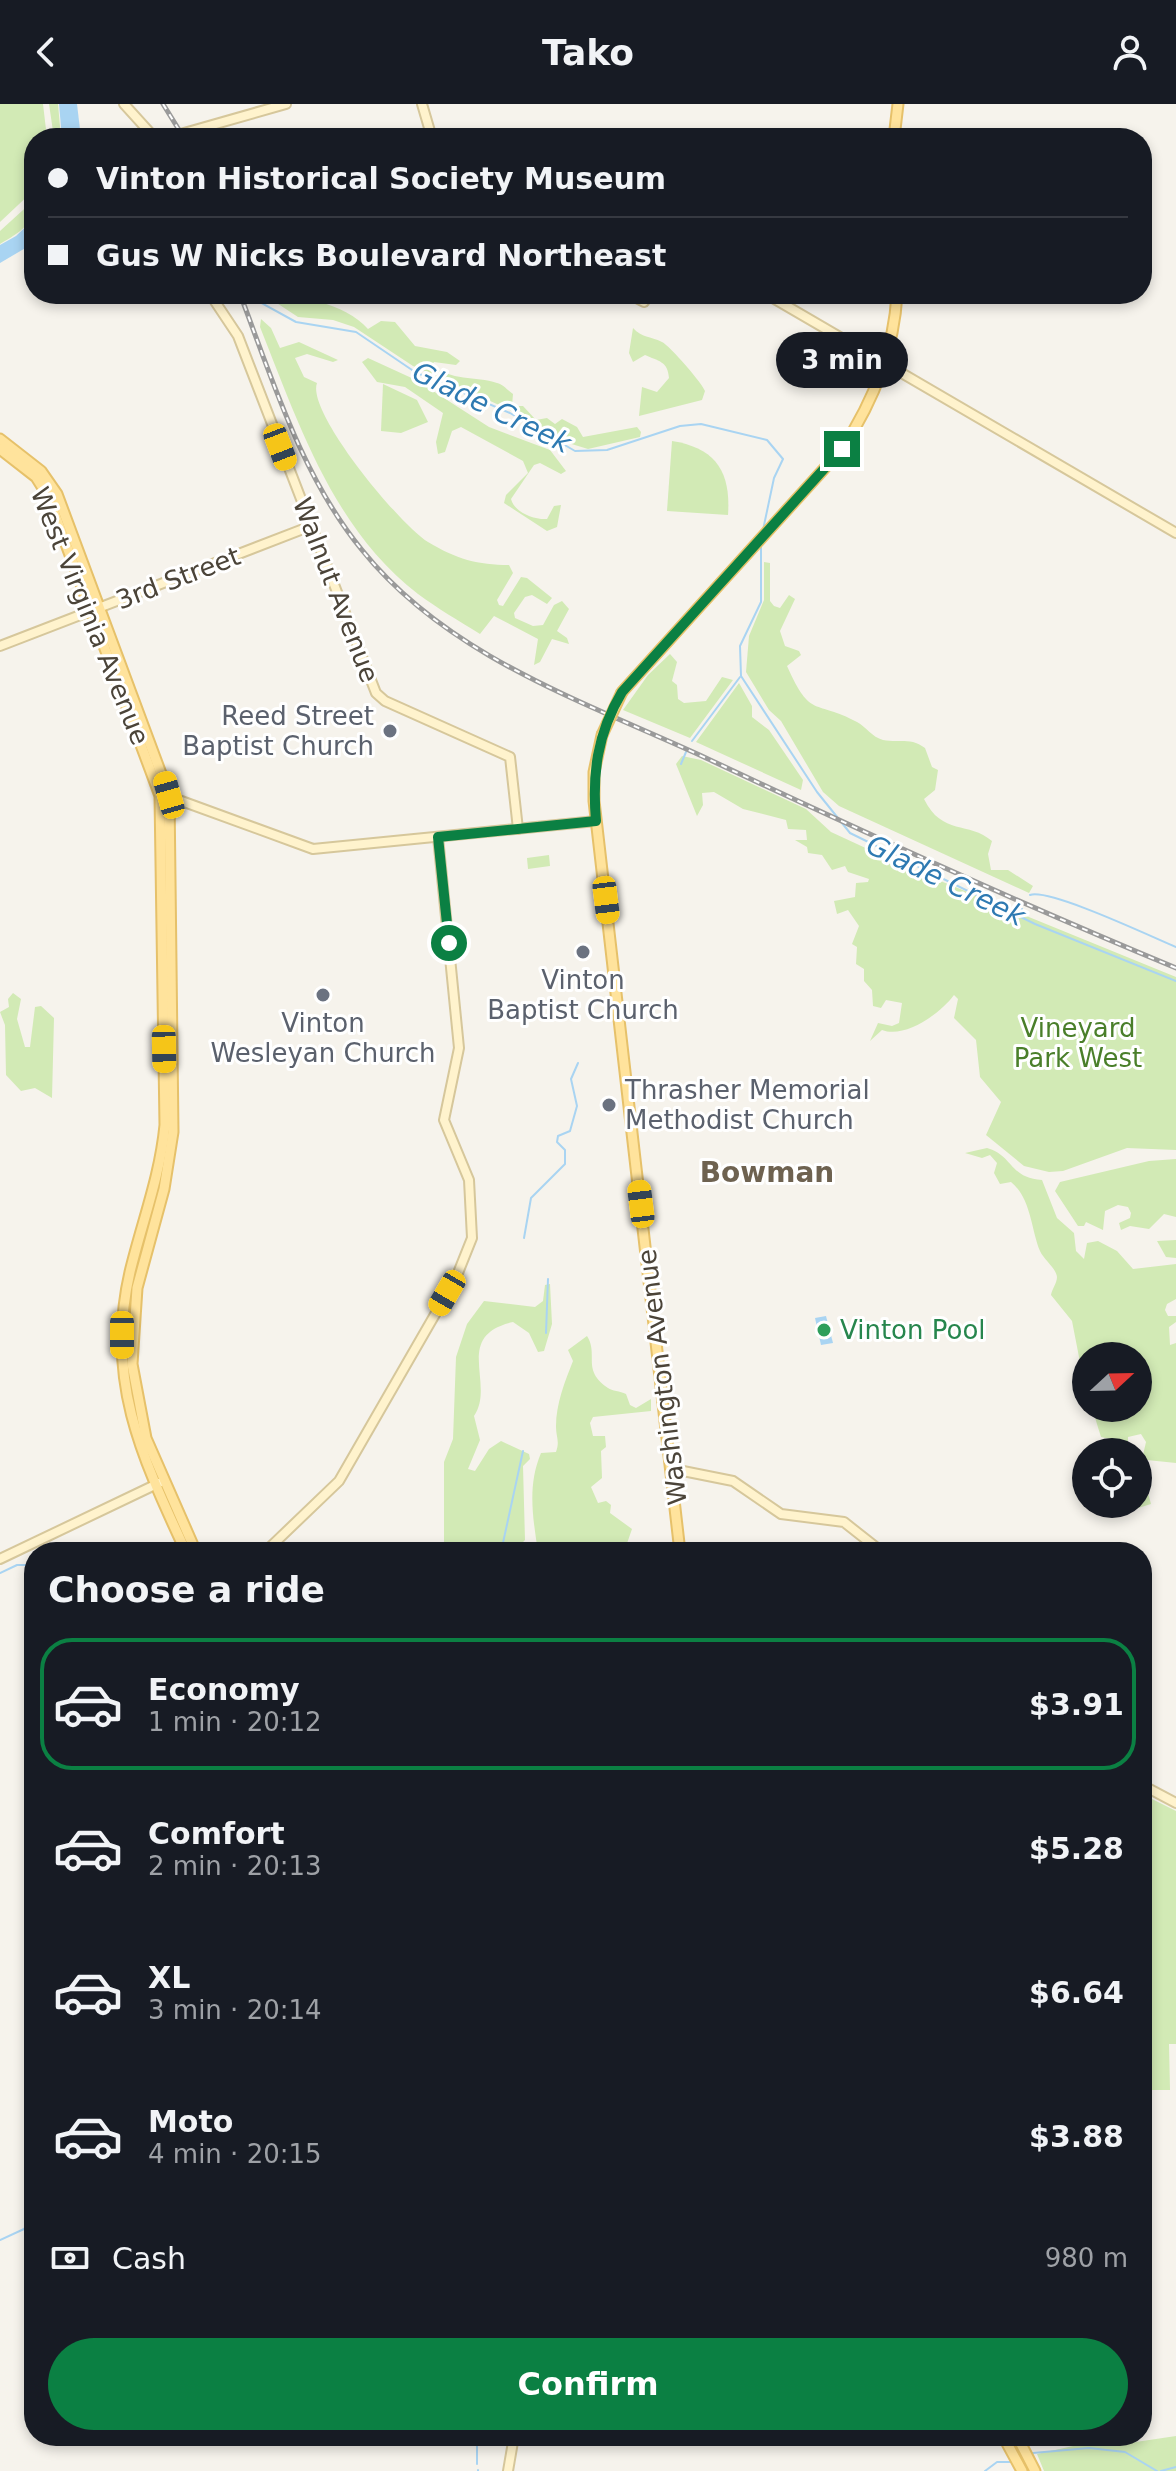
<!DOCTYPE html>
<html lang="en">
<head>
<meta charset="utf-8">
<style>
  body { margin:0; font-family:"DejaVu Sans",sans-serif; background:#242831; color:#f1f3f6; height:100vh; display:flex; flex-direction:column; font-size:30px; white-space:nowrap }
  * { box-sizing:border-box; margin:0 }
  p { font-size:26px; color:#9ea1a6 }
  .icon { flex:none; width:44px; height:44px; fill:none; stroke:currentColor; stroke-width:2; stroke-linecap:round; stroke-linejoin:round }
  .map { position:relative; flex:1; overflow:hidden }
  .drawer { position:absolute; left:24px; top:1438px; width:1128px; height:904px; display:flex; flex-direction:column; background:#171b24; border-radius:32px; box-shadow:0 4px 12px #0003 }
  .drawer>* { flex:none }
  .hud { position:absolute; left:24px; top:24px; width:1128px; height:176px; border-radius:32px; box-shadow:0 4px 12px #0003; display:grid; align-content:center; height:176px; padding:0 24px; background:#171b24 }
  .needle { width:52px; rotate:68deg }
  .tools { position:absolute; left:1072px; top:1238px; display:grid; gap:16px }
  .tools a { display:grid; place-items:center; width:80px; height:80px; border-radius:50%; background:#171b24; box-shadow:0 4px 12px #0003; font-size:40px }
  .end { position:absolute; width:36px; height:36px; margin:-18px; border:10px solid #0b8043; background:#fff; box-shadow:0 0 0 4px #fff }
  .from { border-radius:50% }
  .bubble { position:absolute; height:56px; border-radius:28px; background:#171b24; box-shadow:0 4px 12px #0003; font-size:26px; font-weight:700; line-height:56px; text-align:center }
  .car { position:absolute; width:24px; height:48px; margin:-24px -12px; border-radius:10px; box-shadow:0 0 6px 2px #0007; background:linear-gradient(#f5c518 24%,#345 0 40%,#f5c518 0 76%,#345 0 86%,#f5c518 0) }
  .hud b { display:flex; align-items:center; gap:28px; height:76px; font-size:30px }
  .hud b+b { border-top:2px solid #363941 }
  .hud i { width:20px; height:20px; background:#f1f3f6 }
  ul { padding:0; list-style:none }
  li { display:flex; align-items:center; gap:24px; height:132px; margin:0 16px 12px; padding:0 8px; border:4px solid transparent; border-radius:32px }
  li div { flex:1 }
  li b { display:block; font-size:30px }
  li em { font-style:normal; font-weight:700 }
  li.selected { border-color:#0b8043 }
  li>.icon { width:72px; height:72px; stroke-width:1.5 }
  h2 { padding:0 24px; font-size:36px; line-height:96px }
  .pay { display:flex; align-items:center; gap:20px; height:88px; padding:0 24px; font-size:30px }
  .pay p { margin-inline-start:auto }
  .primary-button { display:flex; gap:16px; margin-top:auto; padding:16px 24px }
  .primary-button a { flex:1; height:92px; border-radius:48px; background:#0b8043; color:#fff; font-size:32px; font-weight:700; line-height:92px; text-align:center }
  header { display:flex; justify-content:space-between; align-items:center; height:104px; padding:0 24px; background:#171b24; font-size:36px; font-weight:700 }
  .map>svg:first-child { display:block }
  .green { fill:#d2eab5 }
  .water { fill:#a9d4f2 }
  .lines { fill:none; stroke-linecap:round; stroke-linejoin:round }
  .stream { stroke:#a9d4f2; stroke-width:2 }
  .secondary-casing { stroke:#d6c79b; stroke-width:12 }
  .primary-casing { stroke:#e6c16a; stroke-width:13 }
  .secondary { stroke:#fff3cd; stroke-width:8 }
  .primary { stroke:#ffe39c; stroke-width:9 }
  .rail-casing { stroke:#9a9a9a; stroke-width:5 }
  .rail { stroke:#fff; stroke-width:2; stroke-dasharray:6; stroke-linecap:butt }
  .primary-bridge-casing { stroke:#e6c16a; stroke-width:13; stroke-linecap:butt }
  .primary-bridge { stroke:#ffe39c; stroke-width:9 }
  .route { stroke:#0b8043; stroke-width:10 }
  .worship-dot { fill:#6b7280; stroke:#fff; stroke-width:3 }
  .leisure-dot { fill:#2e9e5b; stroke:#fff; stroke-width:3 }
  .labels { text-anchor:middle; stroke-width:6; stroke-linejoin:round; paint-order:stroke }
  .street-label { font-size:26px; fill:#4b4439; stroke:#fff }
  .worship-label { font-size:26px; fill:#5b616d; stroke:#fff }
  .park-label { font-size:26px; fill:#4a7f2a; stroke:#fff }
  .leisure-label { font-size:26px; fill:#27864d; stroke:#fff; text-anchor:start }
  .water-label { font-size:28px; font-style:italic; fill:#2e7ab2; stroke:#fff }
  .neighbourhood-label { font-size:28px; font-weight:bold; fill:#6e6250; stroke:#fff }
</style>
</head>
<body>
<header><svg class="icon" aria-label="back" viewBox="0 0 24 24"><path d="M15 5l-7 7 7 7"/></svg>Tako<svg class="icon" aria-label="person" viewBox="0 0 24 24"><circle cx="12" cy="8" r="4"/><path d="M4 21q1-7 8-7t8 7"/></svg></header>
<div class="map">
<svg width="1176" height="2367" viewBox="0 0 1176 2367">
  <rect width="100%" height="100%" fill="#f6f3ec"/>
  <g class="green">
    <path d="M0,0H43L47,34H34V86L0,118Z"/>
    <path d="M49,0H58L61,34H54Z"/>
    <path d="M34,96C34,121 20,128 0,140V127Z"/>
    <path d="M263,190C296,190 345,199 368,225L381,217L395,218L415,242L447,248L460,257L456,261L434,258L432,261C450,277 476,272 497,279C503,280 507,286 513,290L512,302H523L536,316L547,314L555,320L562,315L577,323L583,333L637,323L641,328L640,333L588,345L565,338L510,306L413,262L354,223L333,216L298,213Z"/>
    <path d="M261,215L271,224L280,244L299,238L338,256L333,258L307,250L295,254L304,273L317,279C306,308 401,422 428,438C456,455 478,461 509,461L513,469L497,496L499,501L503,502L521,473L527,474L552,494L547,500L532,491L525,493L514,509L515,514L533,522L543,521L554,501L562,497L569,505L557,527L567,534L569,540L552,535L540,558L534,561L538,535L494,512L480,530C459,517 437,504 418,490C333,425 298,318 260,223Z"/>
    <path d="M633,224C642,234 650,232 662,238C670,242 702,279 705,287L702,296L639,312L642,283L657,288L669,274C668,257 658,257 645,251L633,258L629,249Z"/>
    <path d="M368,254L416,276L489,323L550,346L566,367L561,370L540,359L534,361L511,395C514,408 534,416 547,415L554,402L561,401L557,423L547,427L504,399L506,391L528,369L523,357L461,323L452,327L445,348L438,350L436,338L443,309L405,283L377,278L362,258Z"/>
    <path d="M383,280L417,296L428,318L401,329L381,327Z"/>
    <path d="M672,337C716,344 731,368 728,411L667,407Z"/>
    <path d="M764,458L770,459V497L774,502L780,504L789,491L795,495L780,527L785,542L799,547L801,551L787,562C811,616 815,595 857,618C866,623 872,633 883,636C899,639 911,633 925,644L932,663L938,666L935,686L924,695C942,732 969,717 992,737L988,750L991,766H1008L1033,782L1029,789L839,702L823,688L781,617L769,606L746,568L749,532L764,496Z"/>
    <path d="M670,550L677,558L672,577L677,581L678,595L684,599L706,597L722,573L733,576L690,634L623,606L648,571Z"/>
    <path d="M739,579L752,602V613L769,626L803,676L801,686L696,638Z"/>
    <path d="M682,652L701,656L806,705L831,728L911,765L1176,873V1046L1127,1044L1063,1067L1049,1068L1024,1062L986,1031L1001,998L980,973L976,936L954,914L958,895L954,891C941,909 905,935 882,926L870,937L878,919L892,922L899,919L902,899L886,896L881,904L873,902L872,886L864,877V865L856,860L857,843L852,840L859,822L848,806L837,810L834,797L855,793L856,779L868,778L869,775L848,768L845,762L832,766L822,751L808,749L807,743L795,736H807L806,726L788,725L786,716L743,705L714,688L702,689L703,701L697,712L676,660Z"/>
    <path d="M549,751L550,762L528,765L527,754Z"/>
    <path d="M13,889L21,895L17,915L25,943H30L35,903L41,902L54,914L52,994L35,984L21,987L6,971L5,921L0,908L9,903L8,895Z"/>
    <path d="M987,1044C1013,1051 1009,1074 1042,1076L1057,1114L1074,1129L1076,1147L1084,1155L1087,1139L1098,1137L1117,1147L1133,1165L1176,1160V1195L1167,1200L1165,1206L1168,1212H1176V1218L1169,1223L1170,1241L1176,1239V1359L1147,1356L1143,1351L1146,1338L1141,1330L1128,1333V1348H1115L1110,1335L1101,1333L1092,1304H1138V1252H1086V1289L1072,1217L1051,1191C1052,1185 1057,1179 1057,1173C1056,1164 1044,1156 1040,1147C1031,1125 1031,1094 1011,1078L1000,1080L994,1069L997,1059L990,1051L982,1054L965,1049Z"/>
    <path d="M1176,1055V1113L1164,1110L1149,1125L1130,1122L1121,1126L1119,1119L1130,1114L1131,1109L1128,1103L1118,1101L1105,1107L1103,1126L1086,1118L1084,1122H1078L1055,1087L1060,1078L1149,1057Z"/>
    <path d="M1176,1136V1154L1166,1153L1157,1137Z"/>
    <path d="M550,1180L552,1220L544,1247L538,1248L529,1229L513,1218C452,1232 496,1280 474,1312L480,1336L468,1365L475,1367L489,1345L501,1337L529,1350L530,1355L523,1362L525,1436L513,1448H444V1358L453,1335L456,1253L467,1220L484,1197L535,1203L543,1197L545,1181Z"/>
    <path d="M587,1232C599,1251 581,1266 608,1284C612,1287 620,1287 626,1290L630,1301L636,1304L651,1295V1307L593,1313L590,1319L593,1332H605L606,1343L601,1347L602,1374L591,1383L598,1399L606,1397L611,1401L610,1409L632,1425L624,1448H538C533,1414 527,1382 541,1349L556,1348C560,1337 556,1333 556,1322C556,1300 565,1277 573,1257L568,1246Z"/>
    <path d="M1138,1384L1148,1389L1151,1400L1135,1405L1114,1400H1138Z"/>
    <path d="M1142,1690L1176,1707V1940H1169L1170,1986H1142Z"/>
    <path d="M1176,2332V2367H1044L1037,2350L1082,2340L1109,2342Z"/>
  </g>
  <g class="water">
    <path d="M59,0H77L81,34H62Z"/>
    <path d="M34,115V139L0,159V141L16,132Z"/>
    <path d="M826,1212L833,1239L821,1241L815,1214Z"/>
  </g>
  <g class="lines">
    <g class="stream">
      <path d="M245,190L296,218L356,228L415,268L510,309L575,347L607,346L680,322L701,320L767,336L783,355L774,374L763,426"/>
      <path d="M761,440V498L740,542L741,572L817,688L850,729L1035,820L1176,877"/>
      <path d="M692,637L740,573"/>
      <path d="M681,660L686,648"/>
      <path d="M1030,791C1049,784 1152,833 1176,843"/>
      <path d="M1019,811L1022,805"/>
      <path d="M524,1134L531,1094L565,1060V1046L557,1038L558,1032L570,1027L577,1002L571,975L578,959"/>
      <path d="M546,1229L548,1175"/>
      <path d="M501,1448L523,1347"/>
      <path d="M0,1469L17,1461H33"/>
      <path d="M0,2136L24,2125L34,2113"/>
      <path d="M477,2332V2360"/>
      <path d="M1033,2349L1089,2344L1125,2348L1157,2367"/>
      <path d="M478,2366V2367"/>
      <path d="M985,2367L997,2358H1011"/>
      <path d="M1161,2367L1176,2363"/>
    </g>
    <g class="secondary-casing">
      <g id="secondary">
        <path d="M124,0L153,32"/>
        <path d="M422,0L432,34"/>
        <path d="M152,30L170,33L286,0"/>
        <path d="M210,190L238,232L376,589L385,597L510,653L518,725"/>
        <path d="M629,190L644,198L649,190"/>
        <path d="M766,190L1176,429"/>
        <path d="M0,542L311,422"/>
        <path d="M165,691L313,745L596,717"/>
        <path d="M673,1365L733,1377L781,1410L844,1418L882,1448"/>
        <path d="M265,1448L339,1377L456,1174L472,1134L469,1076L444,1016L459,944L438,733"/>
        <path d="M0,1455L159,1379"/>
        <path d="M1142,1681L1176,1699"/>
        <path d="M508,2367L514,2332"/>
      </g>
    </g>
    <g class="primary-casing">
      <g id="primary">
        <path d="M894,34L898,0"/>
        <path d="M0,335L41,367L57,390L169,691L173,1028L164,1085L137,1184L132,1260L146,1334L196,1448"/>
        <path d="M0,345L36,373L48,392L160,692L165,1021C160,1073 142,1118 130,1168C105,1276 142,1353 186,1448"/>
        <path d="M622,588L842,345C873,298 894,246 897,190"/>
        <path d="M602,631L594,668V697L680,1448"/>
        <path d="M1003,2332L1022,2367"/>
        <path d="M1017,2332L1035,2367"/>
      </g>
    </g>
    <use href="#secondary" class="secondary"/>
    <use href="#primary" class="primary"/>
    <g class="rail-casing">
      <g id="rail">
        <path d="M163,0L184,34"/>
        <path d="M240,190C273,277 302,373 362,446C448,553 585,598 706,654C861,727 1017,798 1176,864"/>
      </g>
    </g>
    <use href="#rail" class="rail"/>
    <g class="primary-bridge-casing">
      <path id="primary-bridge" d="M602,631L622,588"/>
    </g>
    <use href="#primary-bridge" class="primary-bridge"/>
  </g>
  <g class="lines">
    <path class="route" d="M449,839L438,733L596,717C592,670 597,630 622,588L842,345"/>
  </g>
  <g class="worship-dot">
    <circle cx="390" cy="627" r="8"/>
    <circle cx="583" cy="848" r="8"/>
    <circle cx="323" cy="891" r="8"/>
    <circle cx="609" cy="1001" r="8"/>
  </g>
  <circle class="leisure-dot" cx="824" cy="1226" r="8"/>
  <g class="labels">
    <g class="street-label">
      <text transform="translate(178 474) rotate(-21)" y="9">3rd Street</text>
      <text transform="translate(336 486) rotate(69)" y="9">Walnut Avenue</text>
      <text transform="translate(90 512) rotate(68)" y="9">West Virginia Avenue</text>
      <text transform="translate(662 1273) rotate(-97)" y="9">Washington Avenue</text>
    </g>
    <g class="worship-label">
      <text x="374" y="621" text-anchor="end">Reed Street<tspan x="374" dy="30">Baptist Church</tspan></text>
      <text x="583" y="885">Vinton<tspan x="583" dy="30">Baptist Church</tspan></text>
      <text x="323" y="928">Vinton<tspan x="323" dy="30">Wesleyan Church</tspan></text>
      <text x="625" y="995" text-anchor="start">Thrasher Memorial<tspan x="625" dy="30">Methodist Church</tspan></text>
    </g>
    <g class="park-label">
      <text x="1078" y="933">Vineyard<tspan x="1078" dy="30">Park West</tspan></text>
    </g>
    <g class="leisure-label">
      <text x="840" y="1235">Vinton Pool</text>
    </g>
    <g class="water-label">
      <text transform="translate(492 303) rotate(26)" y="10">Glade Creek</text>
      <text transform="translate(946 776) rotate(26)" y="10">Glade Creek</text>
    </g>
    <g class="neighbourhood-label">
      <text x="767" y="1078">Bowman</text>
    </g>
  </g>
</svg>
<div class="tools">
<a><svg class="needle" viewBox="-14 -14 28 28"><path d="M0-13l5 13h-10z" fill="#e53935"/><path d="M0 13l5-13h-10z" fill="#9ea1a6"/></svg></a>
<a><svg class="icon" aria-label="locate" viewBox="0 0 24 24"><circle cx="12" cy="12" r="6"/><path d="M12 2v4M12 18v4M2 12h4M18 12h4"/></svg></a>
</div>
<i class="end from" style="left:449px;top:839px"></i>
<i class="end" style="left:842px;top:345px"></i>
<div class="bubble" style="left:776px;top:228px;width:132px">3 min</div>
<i class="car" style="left:280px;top:343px;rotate:159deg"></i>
<i class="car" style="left:169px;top:691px;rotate:344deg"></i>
<i class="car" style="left:606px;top:796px;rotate:173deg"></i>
<i class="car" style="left:164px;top:945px;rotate:179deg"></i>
<i class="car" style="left:641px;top:1100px;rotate:353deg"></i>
<i class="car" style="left:447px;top:1189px;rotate:210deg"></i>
<i class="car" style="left:122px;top:1231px;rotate:180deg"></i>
<div class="hud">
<b><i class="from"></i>Vinton Historical Society Museum</b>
<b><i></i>Gus W Nicks Boulevard Northeast</b>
</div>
<section class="drawer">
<h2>Choose a ride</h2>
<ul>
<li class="selected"><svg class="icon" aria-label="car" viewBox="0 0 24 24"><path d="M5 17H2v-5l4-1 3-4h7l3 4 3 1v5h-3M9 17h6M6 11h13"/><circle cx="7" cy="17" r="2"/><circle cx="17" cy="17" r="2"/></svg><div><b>Economy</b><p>1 min · 20:12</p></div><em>$3.91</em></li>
<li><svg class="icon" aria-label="car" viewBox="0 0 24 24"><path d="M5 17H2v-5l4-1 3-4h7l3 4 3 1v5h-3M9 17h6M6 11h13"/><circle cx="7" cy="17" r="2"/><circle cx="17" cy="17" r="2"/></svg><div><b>Comfort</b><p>2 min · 20:13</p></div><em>$5.28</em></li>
<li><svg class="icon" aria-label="car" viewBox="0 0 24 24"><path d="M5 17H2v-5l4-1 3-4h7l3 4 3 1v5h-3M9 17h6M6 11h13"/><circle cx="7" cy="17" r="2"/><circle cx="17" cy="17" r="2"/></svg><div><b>XL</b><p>3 min · 20:14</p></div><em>$6.64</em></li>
<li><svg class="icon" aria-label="car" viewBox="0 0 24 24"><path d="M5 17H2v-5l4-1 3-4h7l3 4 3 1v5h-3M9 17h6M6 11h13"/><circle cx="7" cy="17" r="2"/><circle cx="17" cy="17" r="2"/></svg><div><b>Moto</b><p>4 min · 20:15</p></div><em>$3.88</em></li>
</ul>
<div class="pay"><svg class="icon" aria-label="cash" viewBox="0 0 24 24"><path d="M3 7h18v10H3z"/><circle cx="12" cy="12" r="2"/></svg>Cash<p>980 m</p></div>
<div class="primary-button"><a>Confirm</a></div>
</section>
</div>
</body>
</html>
